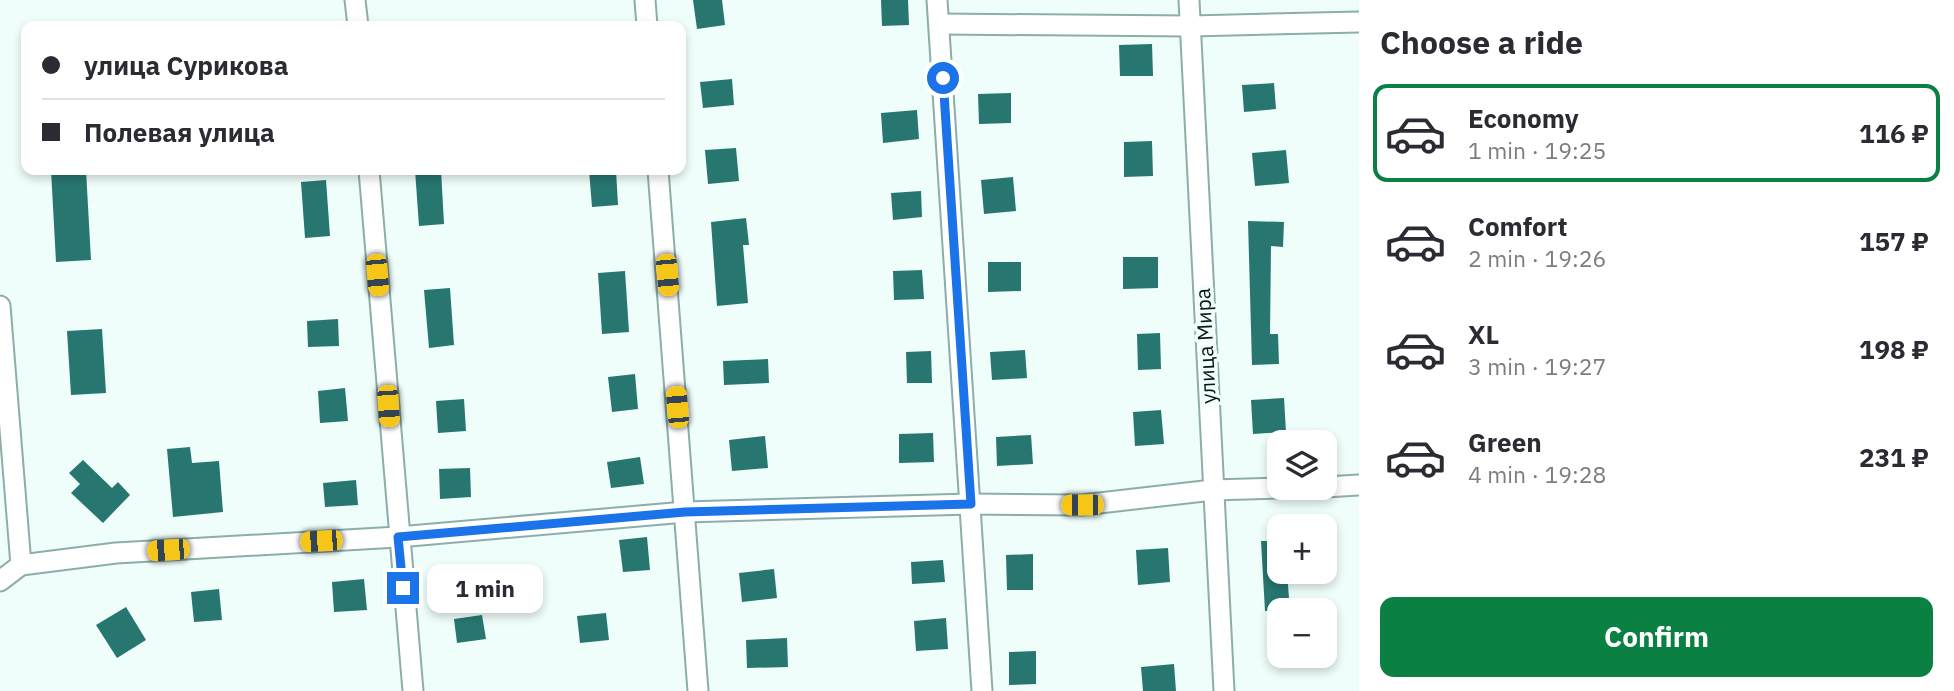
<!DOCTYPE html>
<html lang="en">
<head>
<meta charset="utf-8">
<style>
  body { margin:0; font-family:"IBM Plex Sans",sans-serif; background:#f2f2f3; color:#2b2b33; height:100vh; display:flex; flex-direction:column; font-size:26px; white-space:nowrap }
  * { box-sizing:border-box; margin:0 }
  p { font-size:23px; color:#7c7c81 }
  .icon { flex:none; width:38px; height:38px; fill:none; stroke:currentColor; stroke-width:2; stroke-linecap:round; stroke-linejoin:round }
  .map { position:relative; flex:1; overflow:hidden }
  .panel { display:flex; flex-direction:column; background:#fff; width:595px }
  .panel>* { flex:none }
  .guide { position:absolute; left:21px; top:21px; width:665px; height:154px; border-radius:14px; box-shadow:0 4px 10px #0003; display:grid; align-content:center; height:154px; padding:0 21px; background:#fff }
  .fabs { position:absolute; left:1267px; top:430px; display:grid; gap:14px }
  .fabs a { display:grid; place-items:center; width:70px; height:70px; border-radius:14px; background:#fff; box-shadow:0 4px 10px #0003; font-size:35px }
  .end { position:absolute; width:32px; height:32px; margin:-16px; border:9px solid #1a73e8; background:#fff; box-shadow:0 0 0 4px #fff }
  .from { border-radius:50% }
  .bubble { position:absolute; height:49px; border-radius:14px; background:#fff; box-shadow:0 4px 10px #0003; font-size:23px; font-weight:700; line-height:49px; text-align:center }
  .car { position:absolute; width:21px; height:42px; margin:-21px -10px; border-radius:9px; box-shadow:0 0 5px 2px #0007; background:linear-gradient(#f5c518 24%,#345 0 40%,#f5c518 0 76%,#345 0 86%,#f5c518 0) }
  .guide b { display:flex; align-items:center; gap:24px; height:66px; font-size:26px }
  .guide b+b { border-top:2px solid #e1e1e2 }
  .guide i { width:18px; height:18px; background:#2b2b33 }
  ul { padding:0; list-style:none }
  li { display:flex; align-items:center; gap:21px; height:98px; margin:0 14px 10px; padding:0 7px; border:4px solid transparent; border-radius:14px }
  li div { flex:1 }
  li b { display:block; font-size:26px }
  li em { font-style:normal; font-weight:700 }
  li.active { border-color:#0b8043 }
  li>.icon { width:63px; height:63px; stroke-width:1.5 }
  h2 { padding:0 21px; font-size:32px; line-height:84px }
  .action { display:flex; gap:14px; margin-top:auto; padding:14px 21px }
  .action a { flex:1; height:80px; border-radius:14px; background:#0b8043; color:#fff; font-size:28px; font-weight:700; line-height:80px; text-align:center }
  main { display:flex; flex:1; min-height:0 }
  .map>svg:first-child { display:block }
  .building { fill:#277770 }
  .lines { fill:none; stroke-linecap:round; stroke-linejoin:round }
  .minor-casing { stroke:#8caeaa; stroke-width:23 }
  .minor { stroke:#fff; stroke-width:19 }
  .route { stroke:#1a73e8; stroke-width:9 }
  .labels { text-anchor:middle; stroke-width:7; stroke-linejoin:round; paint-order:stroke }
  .street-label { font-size:21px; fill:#091615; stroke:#effdfb }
</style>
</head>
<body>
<main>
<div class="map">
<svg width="1359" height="691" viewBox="0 0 1359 691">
  <rect width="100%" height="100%" fill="#effdfb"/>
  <g class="building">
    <path d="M693,0H722L725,25L697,29Z"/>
    <path d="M881,0H908L909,25L882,26Z"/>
    <path d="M1152,44L1153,76H1120L1119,45Z"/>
    <path d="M732,79L734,105L703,108L700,82Z"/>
    <path d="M1274,83L1276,109L1244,112L1242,85Z"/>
    <path d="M1011,93V123L979,124L978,94Z"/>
    <path d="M917,110L919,139L883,143L881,113Z"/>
    <path d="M1152,141L1153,176L1124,177V142Z"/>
    <path d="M736,148L739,181L708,184L705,150Z"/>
    <path d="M1286,150L1289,183L1255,186L1252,153Z"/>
    <path d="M51,170H86L91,260L56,262Z"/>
    <path d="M415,170H441L444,224L419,226Z"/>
    <path d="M589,170H616L618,205L592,207Z"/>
    <path d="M1013,177L1016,211L984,214L981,180Z"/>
    <path d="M326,180L330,236L305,238L301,182Z"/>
    <path d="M921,191L922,217L893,220L891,193Z"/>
    <path d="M746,218L749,245H743L748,303L717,306L711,222Z"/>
    <path d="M1248,221L1284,222L1283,247L1271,246L1270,334H1278L1279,364L1252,365Z"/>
    <path d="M1123,257H1158V288L1123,289Z"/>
    <path d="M988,262H1021V291L988,292Z"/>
    <path d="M922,270L924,299L894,300L893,271Z"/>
    <path d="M625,271L629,332L602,334L598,273Z"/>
    <path d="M450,288L454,345L429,348L424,290Z"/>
    <path d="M338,319L339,346L308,347L307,321Z"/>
    <path d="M102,329L106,393L71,395L67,331Z"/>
    <path d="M1160,333L1161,369L1138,370L1137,334Z"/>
    <path d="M1025,350L1027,378L992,380L990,352Z"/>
    <path d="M931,351L932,383H907L906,352Z"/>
    <path d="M768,359L769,383L724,385L723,361Z"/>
    <path d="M635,374L638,409L612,412L608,377Z"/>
    <path d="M345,388L348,421L320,423L318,391Z"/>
    <path d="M1284,398L1286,432L1253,434L1251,400Z"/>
    <path d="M464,399L466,431L438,433L436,401Z"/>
    <path d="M1161,410L1164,444L1135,446L1133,412Z"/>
    <path d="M933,433L934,462L899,463V434Z"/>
    <path d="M1031,435L1033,464L997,466L996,437Z"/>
    <path d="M765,436L768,468L732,471L729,440Z"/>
    <path d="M190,447L192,463L219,461L223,512L173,517L167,449Z"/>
    <path d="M640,457L644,484L611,488L607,462Z"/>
    <path d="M83,460L112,488L118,482L130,495L103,523L71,493L80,484L69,473Z"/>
    <path d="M470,468L471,497L440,499L439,469Z"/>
    <path d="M356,480L358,505L325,507L323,483Z"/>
    <path d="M647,537L650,570L623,572L619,540Z"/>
    <path d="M1261,541H1279V572H1287L1290,611H1265Z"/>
    <path d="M1168,548L1170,582L1138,585L1136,550Z"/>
    <path d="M1033,554V590H1007L1006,555Z"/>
    <path d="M943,560L945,582L912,584L911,562Z"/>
    <path d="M774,569L777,598L742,602L739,573Z"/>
    <path d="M364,579L367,610L334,612L332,582Z"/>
    <path d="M219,589L222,620L194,622L191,592Z"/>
    <path d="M126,607L146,640L117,658L96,625Z"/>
    <path d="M606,613L609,640L580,643L577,616Z"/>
    <path d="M482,615L486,639L457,643L454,619Z"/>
    <path d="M946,618L948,649L916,651L914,621Z"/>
    <path d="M787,638L788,667L747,668L746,640Z"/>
    <path d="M1036,651V684L1009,685V652Z"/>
    <path d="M1174,664L1176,691H1143L1141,667Z"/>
  </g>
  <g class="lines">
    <g class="minor-casing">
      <g id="minor">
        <path d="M355,0L358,26"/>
        <path d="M645,0L647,26"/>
        <path d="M937,0L982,691"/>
        <path d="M1189,0L1224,691"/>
        <path d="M939,24L1191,26L1359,22"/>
        <path d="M369,170L413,691"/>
        <path d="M658,170L698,691"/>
        <path d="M0,306L21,565"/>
        <path d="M1325,487L1359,485"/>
        <path d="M0,581L21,565L116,553L398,537L685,512L971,504L1082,505L1213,490L1279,488"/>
      </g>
    </g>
    <use href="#minor" class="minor"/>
  </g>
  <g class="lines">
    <path class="route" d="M403,588L398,537L685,512L971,504L943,78"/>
  </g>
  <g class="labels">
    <g class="street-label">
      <text transform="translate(1206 346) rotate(-93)" y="7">улица Мира</text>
    </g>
  </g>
</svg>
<div class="fabs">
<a><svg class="icon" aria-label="layers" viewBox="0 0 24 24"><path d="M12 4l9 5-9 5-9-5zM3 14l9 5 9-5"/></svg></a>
<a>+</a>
<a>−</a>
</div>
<i class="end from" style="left:943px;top:78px"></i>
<i class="end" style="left:403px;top:588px"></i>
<div class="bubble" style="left:427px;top:564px;width:116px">1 min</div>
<i class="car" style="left:377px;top:275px;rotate:175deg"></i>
<i class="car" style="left:667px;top:275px;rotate:175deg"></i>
<i class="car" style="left:388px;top:406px;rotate:176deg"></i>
<i class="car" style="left:677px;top:407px;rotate:355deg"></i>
<i class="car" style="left:1082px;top:505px;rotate:270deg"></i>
<i class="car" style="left:321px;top:541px;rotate:267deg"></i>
<i class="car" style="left:168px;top:550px;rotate:266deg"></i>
<div class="guide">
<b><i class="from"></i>улица Сурикова</b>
<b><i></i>Полевая улица</b>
</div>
</div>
<section class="panel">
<h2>Choose a ride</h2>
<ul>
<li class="active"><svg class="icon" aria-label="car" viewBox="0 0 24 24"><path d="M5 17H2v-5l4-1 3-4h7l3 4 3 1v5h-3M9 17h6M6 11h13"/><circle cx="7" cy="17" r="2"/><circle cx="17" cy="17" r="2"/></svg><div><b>Economy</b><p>1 min · 19:25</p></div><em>116 ₽</em></li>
<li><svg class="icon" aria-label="car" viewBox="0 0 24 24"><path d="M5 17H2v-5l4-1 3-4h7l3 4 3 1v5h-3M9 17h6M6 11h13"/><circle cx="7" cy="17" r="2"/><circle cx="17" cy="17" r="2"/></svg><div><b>Comfort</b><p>2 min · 19:26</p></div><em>157 ₽</em></li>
<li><svg class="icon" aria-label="car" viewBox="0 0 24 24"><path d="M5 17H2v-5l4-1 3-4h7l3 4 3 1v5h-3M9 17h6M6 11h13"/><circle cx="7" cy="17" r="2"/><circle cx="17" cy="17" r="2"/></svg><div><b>XL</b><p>3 min · 19:27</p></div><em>198 ₽</em></li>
<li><svg class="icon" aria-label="car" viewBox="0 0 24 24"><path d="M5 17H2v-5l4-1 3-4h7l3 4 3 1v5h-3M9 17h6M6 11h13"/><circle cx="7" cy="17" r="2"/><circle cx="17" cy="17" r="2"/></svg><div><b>Green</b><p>4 min · 19:28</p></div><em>231 ₽</em></li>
</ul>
<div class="action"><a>Confirm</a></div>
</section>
</main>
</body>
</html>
